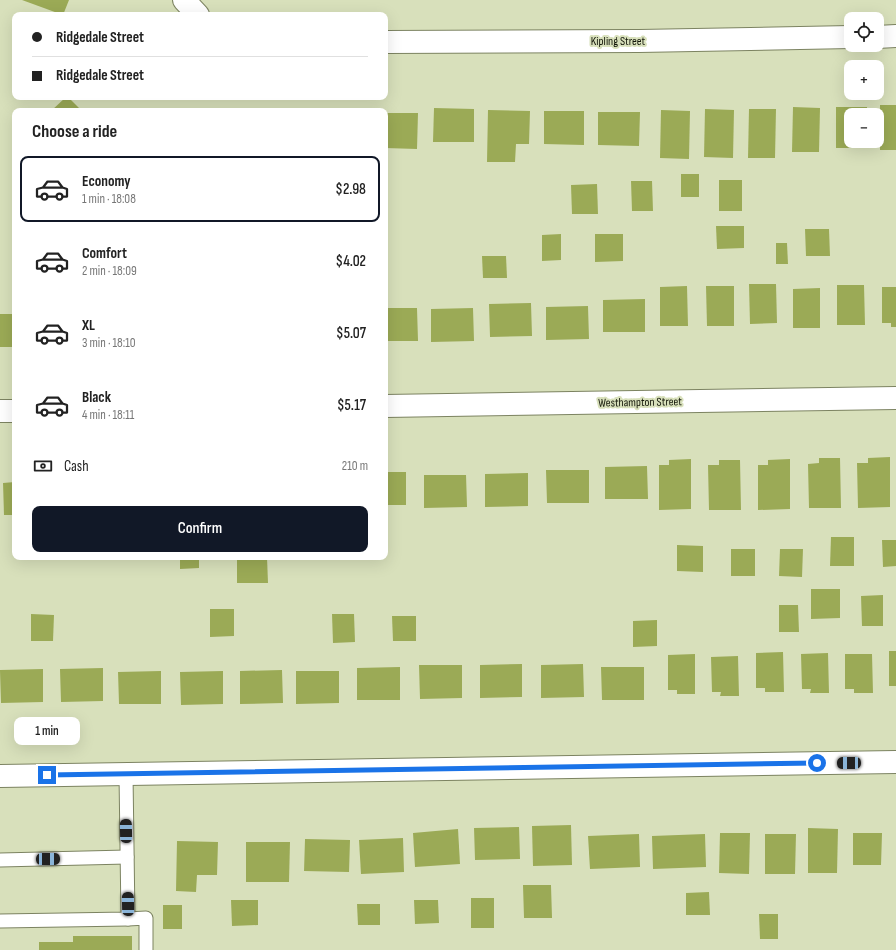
<!DOCTYPE html>
<html lang="en">
<head>
<meta charset="utf-8">
<style>
  body { margin:0; font-family:"Sofia Sans Condensed",sans-serif; background:#f6f6f6; color:#222; height:100vh; display:flex; flex-direction:column; font-size:15px; white-space:nowrap }
  * { box-sizing:border-box; margin:0 }
  p { font-size:13px; color:#767676 }
  .icon { flex:none; width:22px; height:22px; fill:none; stroke:currentColor; stroke-width:2; stroke-linecap:round; stroke-linejoin:round }
  .map { position:relative; flex:1; overflow:hidden }
  .side { position:absolute; left:12px; top:108px; width:376px; height:452px; display:flex; flex-direction:column; background:#fff; border-radius:8px; box-shadow:0 4px 16px #0002 }
  .side>* { flex:none }
  .guide { position:absolute; left:12px; top:12px; width:376px; height:88px; border-radius:8px; box-shadow:0 4px 16px #0002; display:grid; align-content:center; height:88px; padding:0 20px; background:#fff }
  .controls { position:absolute; left:844px; top:12px; display:grid; gap:8px }
  .controls a { display:grid; place-items:center; width:40px; height:40px; border-radius:8px; background:#fff; box-shadow:0 4px 16px #0002; font-size:20px }
  .end { position:absolute; width:18px; height:18px; margin:-9px; border:5px solid #1a73e8; background:#fff; box-shadow:0 0 0 2px #fff }
  .from { border-radius:50% }
  .bubble { position:absolute; height:28px; border-radius:8px; background:#fff; box-shadow:0 4px 16px #0002; font-size:13px; font-weight:600; line-height:28px; text-align:center }
  .car { position:absolute; width:12px; height:24px; margin:-12px -6px; border-radius:5px; box-shadow:0 0 3px 1px #0007; background:linear-gradient(#222 24%,#8ab4d8 0 40%,#222 0 76%,#8ab4d8 0 86%,#222 0) }
  .guide b { display:flex; align-items:center; gap:14px; height:38px; font-size:15px }
  .guide b+b { border-top:1px solid #e0e0e0 }
  .guide i { width:10px; height:10px; background:#222 }
  ul { padding:0; list-style:none }
  li { display:flex; align-items:center; gap:12px; height:66px; margin:0 8px 6px; padding:0 12px; border:2px solid transparent; border-radius:8px }
  li div { flex:1 }
  li b { display:block; font-size:15px }
  li em { font-style:normal; font-weight:600 }
  li.current { border-color:#111827 }
  li>.icon { width:36px; height:36px; stroke-width:1.5 }
  h2 { padding:0 20px; font-size:18px; line-height:48px }
  .pay { display:flex; align-items:center; gap:10px; height:44px; padding:0 20px; font-size:15px }
  .pay p { margin-inline-start:auto }
  .button { display:flex; gap:8px; margin-top:auto; padding:8px 20px }
  .button a { flex:1; height:46px; border-radius:8px; background:#111827; color:#fff; font-size:16px; font-weight:600; line-height:46px; text-align:center }
  .map>svg:first-child { display:block }
  .building { fill:#9baa56 }
  .lines { fill:none; stroke-linecap:round; stroke-linejoin:round }
  .service-casing { stroke:#7c8361; stroke-width:15 }
  .minor-casing { stroke:#7c8361; stroke-width:24 }
  .service { stroke:#fff; stroke-width:13 }
  .minor { stroke:#fff; stroke-width:22 }
  .route { stroke:#1a73e8; stroke-width:5 }
  .labels { text-anchor:middle; stroke-width:4; stroke-linejoin:round; paint-order:stroke }
  .street-label { font-size:12px; fill:#121508; stroke:#d8e0bb }
</style>
</head>
<body>
<div class="map">
<svg width="896" height="950" viewBox="0 0 896 950">
  <rect width="100%" height="100%" fill="#d8e0bb"/>
  <g class="building">
    <path d="M22,0H69L63,15Z"/>
    <path d="M66,97H68L82,111H51Z"/>
    <rect x="880" y="105" width="16" height="45"/>
    <path d="M793,107L820,108L819,152H792Z"/>
    <path d="M836,107H867V115H851V141H867V148H836Z"/>
    <path d="M434,108L474,109V142H433Z"/>
    <path d="M705,109L734,110L733,158L704,157Z"/>
    <path d="M749,109H776L775,158H748Z"/>
    <path d="M488,110L530,111L529,144H516L515,162H487Z"/>
    <path d="M661,110L690,111L689,159L660,158Z"/>
    <path d="M544,111H584V145L544,144Z"/>
    <path d="M598,112H640L639,146L598,145Z"/>
    <path d="M385,113H418L417,149L385,148Z"/>
    <rect x="681" y="174" width="18" height="23"/>
    <rect x="719" y="180" width="23" height="31"/>
    <path d="M631,181H652L653,211H632Z"/>
    <path d="M597,184L598,214H572L571,185Z"/>
    <path d="M716,226H744V248L717,249Z"/>
    <path d="M805,229H829L830,256H806Z"/>
    <path d="M561,234V260L542,261V235Z"/>
    <path d="M595,234H623V261L595,262Z"/>
    <path d="M776,243H787L788,264H776Z"/>
    <path d="M482,256H506L507,278H483Z"/>
    <path d="M749,284H776L777,323L750,324Z"/>
    <path d="M837,285H864L865,325H837Z"/>
    <path d="M687,286L688,326H660V287Z"/>
    <path d="M706,286H734V326H707Z"/>
    <path d="M882,287H896V327H891V323H882Z"/>
    <path d="M820,288V328H793V289Z"/>
    <path d="M645,299V332H603V300Z"/>
    <path d="M531,303L532,336L490,337L489,304Z"/>
    <path d="M588,306L589,339L546,340V307Z"/>
    <path d="M385,308H417L418,341H385Z"/>
    <path d="M473,308L474,341L431,342V309Z"/>
    <rect x="0" y="314" width="15" height="33"/>
    <path d="M890,457V507L858,508L857,463H868V458Z"/>
    <path d="M819,458H840L841,508H809L808,464L819,463Z"/>
    <path d="M691,459V509L659,510V465H669V460Z"/>
    <path d="M790,459V509L758,510V465H768V460Z"/>
    <path d="M719,460H740L741,510H709L708,465H719Z"/>
    <path d="M647,466L648,499H605V467Z"/>
    <path d="M546,470H589V503H547Z"/>
    <rect x="385" y="472" width="21" height="33"/>
    <path d="M528,473V506L485,507V474Z"/>
    <path d="M424,475H466L467,507L424,508Z"/>
    <path d="M15,482V515H4L3,483Z"/>
    <path d="M831,537H854V566H830Z"/>
    <path d="M882,540H896V566L883,567Z"/>
    <path d="M677,545L703,546V572L677,571Z"/>
    <rect x="731" y="549" width="24" height="27"/>
    <path d="M780,549H803L802,577L779,576Z"/>
    <path d="M180,557H199V568L180,569Z"/>
    <path d="M237,557H267L268,583H237Z"/>
    <path d="M811,589H840V618L811,619Z"/>
    <path d="M883,595V626H862L861,596Z"/>
    <path d="M779,605H798L799,632H779Z"/>
    <path d="M210,609H234V636L210,637Z"/>
    <path d="M31,614L54,615L53,641H31Z"/>
    <path d="M332,614H354L355,642L333,643Z"/>
    <path d="M392,616H416V641H393Z"/>
    <path d="M657,620V646L633,647V621Z"/>
    <rect x="889" y="651" width="7" height="35"/>
    <path d="M783,652L784,692H765V688H756V653Z"/>
    <path d="M828,653L829,693H810L811,689H802L801,654Z"/>
    <path d="M695,654V694H677V690H668V655Z"/>
    <path d="M845,654H872L873,693H854V689H845Z"/>
    <path d="M738,656L739,696H720L721,692H712L711,657Z"/>
    <path d="M522,664V697L480,698V665Z"/>
    <path d="M583,664L584,697L541,698V665Z"/>
    <path d="M419,665H462V698L420,699Z"/>
    <path d="M400,667V700H357V668Z"/>
    <path d="M601,667H644V700H602Z"/>
    <path d="M103,668V701L61,702L60,669Z"/>
    <path d="M43,669V702L1,703L0,670Z"/>
    <path d="M282,670L283,703L240,704V671Z"/>
    <path d="M161,671V704H119L118,672Z"/>
    <path d="M223,671V704L181,705L180,672Z"/>
    <path d="M296,671H339V703L296,704Z"/>
    <path d="M571,825L572,865L533,866L532,826Z"/>
    <path d="M519,827L520,859L475,860L474,828Z"/>
    <path d="M808,828L838,829L837,873H808Z"/>
    <path d="M458,829L460,864L415,867L413,833Z"/>
    <path d="M720,833H750L749,874L719,873Z"/>
    <path d="M853,833H882L881,865H853Z"/>
    <path d="M639,834L640,867L590,869L588,836Z"/>
    <path d="M705,834L706,867L653,869L652,836Z"/>
    <path d="M765,834H796L795,874H765Z"/>
    <path d="M403,838L404,872L361,874L359,840Z"/>
    <path d="M305,839L350,840L349,872L304,871Z"/>
    <path d="M177,841L218,842L217,875H197L196,892L176,891Z"/>
    <path d="M246,842H290L289,882H246Z"/>
    <path d="M523,885H551L552,918H524Z"/>
    <path d="M709,892L710,915H686V893Z"/>
    <rect x="471" y="898" width="23" height="30"/>
    <path d="M231,900H258V925L232,926Z"/>
    <path d="M414,900H438L439,923L415,924Z"/>
    <path d="M357,904H380V925H358Z"/>
    <rect x="163" y="905" width="19" height="24"/>
    <path d="M759,914H778V939H760Z"/>
    <path d="M73,936H132V950H39V942H73Z"/>
  </g>
  <g class="lines">
    <g class="service-casing">
      <g id="service">
        <path d="M0,860L127,857"/>
        <path d="M128,919L146,918V950"/>
        <path d="M0,921L128,919L126,774"/>
      </g>
    </g>
    <g class="minor-casing">
      <g id="minor">
        <path d="M184,0L198,15"/>
        <path d="M877,37L896,36"/>
        <path d="M385,42L639,41L851,37"/>
        <path d="M385,406L896,398"/>
        <path d="M0,411H15"/>
        <path d="M0,776L896,762"/>
      </g>
    </g>
    <use href="#service" class="service"/>
    <use href="#minor" class="minor"/>
  </g>
  <g class="lines">
    <path class="route" d="M47,775L817,763"/>
  </g>
  <g class="labels">
    <g class="street-label">
      <text x="618" y="45">Kipling Street</text>
      <text transform="translate(640 402) rotate(-1)" y="4">Westhampton Street</text>
    </g>
  </g>
</svg>
<div class="controls">
<a><svg class="icon" aria-label="locate" viewBox="0 0 24 24"><circle cx="12" cy="12" r="6"/><path d="M12 2v4M12 18v4M2 12h4M18 12h4"/></svg></a>
<a>+</a>
<a>−</a>
</div>
<i class="end from" style="left:817px;top:763px"></i>
<i class="end" style="left:47px;top:775px"></i>
<div class="bubble" style="left:14px;top:717px;width:66px">1 min</div>
<i class="car" style="left:849px;top:763px;rotate:269deg"></i>
<i class="car" style="left:126px;top:831px;rotate:359deg"></i>
<i class="car" style="left:48px;top:859px;rotate:89deg"></i>
<i class="car" style="left:128px;top:904px;rotate:359deg"></i>
<div class="guide">
<b><i class="from"></i>Ridgedale Street</b>
<b><i></i>Ridgedale Street</b>
</div>
<section class="side">
<h2>Choose a ride</h2>
<ul>
<li class="current"><svg class="icon" aria-label="car" viewBox="0 0 24 24"><path d="M5 17H2v-5l4-1 3-4h7l3 4 3 1v5h-3M9 17h6M6 11h13"/><circle cx="7" cy="17" r="2"/><circle cx="17" cy="17" r="2"/></svg><div><b>Economy</b><p>1 min · 18:08</p></div><em>$2.98</em></li>
<li><svg class="icon" aria-label="car" viewBox="0 0 24 24"><path d="M5 17H2v-5l4-1 3-4h7l3 4 3 1v5h-3M9 17h6M6 11h13"/><circle cx="7" cy="17" r="2"/><circle cx="17" cy="17" r="2"/></svg><div><b>Comfort</b><p>2 min · 18:09</p></div><em>$4.02</em></li>
<li><svg class="icon" aria-label="car" viewBox="0 0 24 24"><path d="M5 17H2v-5l4-1 3-4h7l3 4 3 1v5h-3M9 17h6M6 11h13"/><circle cx="7" cy="17" r="2"/><circle cx="17" cy="17" r="2"/></svg><div><b>XL</b><p>3 min · 18:10</p></div><em>$5.07</em></li>
<li><svg class="icon" aria-label="car" viewBox="0 0 24 24"><path d="M5 17H2v-5l4-1 3-4h7l3 4 3 1v5h-3M9 17h6M6 11h13"/><circle cx="7" cy="17" r="2"/><circle cx="17" cy="17" r="2"/></svg><div><b>Black</b><p>4 min · 18:11</p></div><em>$5.17</em></li>
</ul>
<div class="pay"><svg class="icon" aria-label="cash" viewBox="0 0 24 24"><path d="M3 7h18v10H3z"/><circle cx="12" cy="12" r="2"/></svg>Cash<p>210 m</p></div>
<div class="button"><a>Confirm</a></div>
</section>
</div>
</body>
</html>
